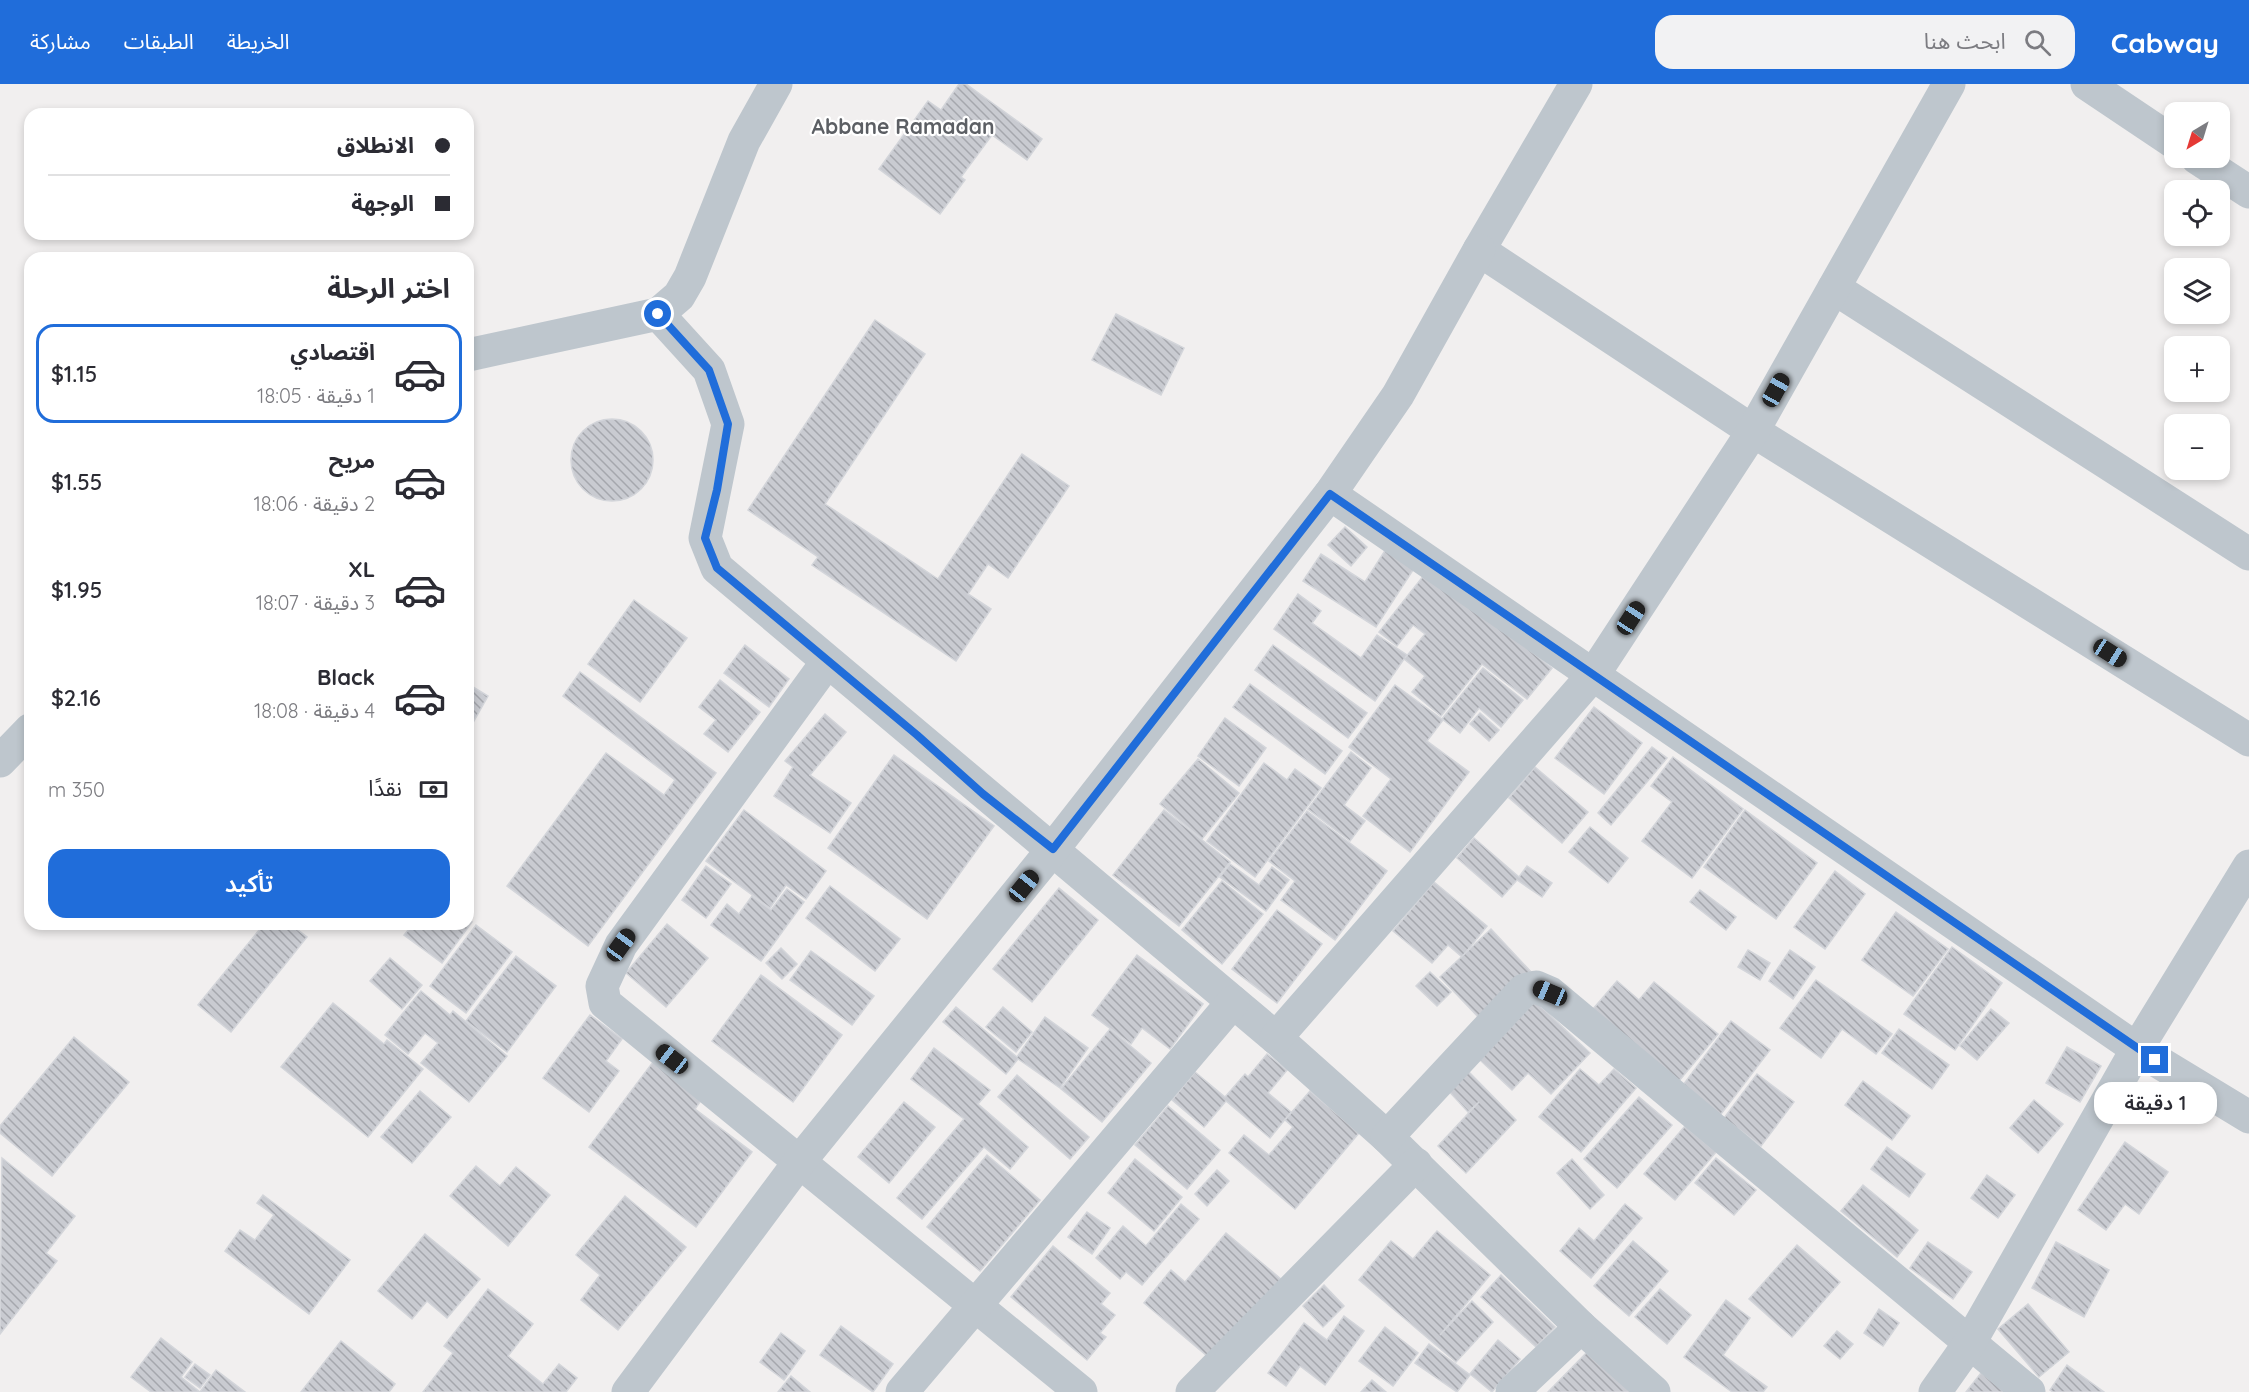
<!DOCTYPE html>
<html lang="ar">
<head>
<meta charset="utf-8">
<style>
  body { margin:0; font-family:Quicksand,"Noto Sans Arabic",sans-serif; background:#f2f2f3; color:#2b2b33; direction:rtl; height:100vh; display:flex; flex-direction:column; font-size:22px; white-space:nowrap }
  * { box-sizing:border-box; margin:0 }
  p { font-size:20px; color:#7c7c81 }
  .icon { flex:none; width:33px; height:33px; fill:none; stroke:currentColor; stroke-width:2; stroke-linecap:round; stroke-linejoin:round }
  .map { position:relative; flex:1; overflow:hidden; direction:ltr }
  .drawer { position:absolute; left:24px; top:168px; width:450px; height:678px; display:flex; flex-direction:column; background:#fff; border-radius:18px; box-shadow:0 3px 9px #0003; direction:rtl }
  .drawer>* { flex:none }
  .guide { position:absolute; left:24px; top:24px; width:450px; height:132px; border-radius:18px; box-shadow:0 3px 9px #0003; direction:rtl; display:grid; align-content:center; height:132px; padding:0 24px; background:#fff }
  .needle { width:39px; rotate:218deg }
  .fabs { position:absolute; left:2164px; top:18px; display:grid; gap:12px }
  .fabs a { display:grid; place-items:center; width:66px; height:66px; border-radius:12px; background:#fff; box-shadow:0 3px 9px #0003; font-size:30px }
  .end { position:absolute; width:27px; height:27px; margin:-14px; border:8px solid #206dda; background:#fff; box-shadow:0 0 0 3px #fff }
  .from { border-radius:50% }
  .bubble { position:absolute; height:42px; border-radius:18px; background:#fff; box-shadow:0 3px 9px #0003; font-size:20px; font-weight:600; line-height:42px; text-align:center; direction:rtl }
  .car { position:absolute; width:18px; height:36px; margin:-18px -9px; border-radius:8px; box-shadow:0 0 4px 2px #0007; background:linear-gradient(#222 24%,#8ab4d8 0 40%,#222 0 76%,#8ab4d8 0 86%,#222 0) }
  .guide b { display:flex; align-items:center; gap:21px; height:57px; font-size:22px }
  .guide b+b { border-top:2px solid #e1e1e2 }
  .guide i { width:15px; height:15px; background:#2b2b33 }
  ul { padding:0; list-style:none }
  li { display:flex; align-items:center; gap:18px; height:99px; margin:0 12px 9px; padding:0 12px; border:3px solid transparent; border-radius:18px }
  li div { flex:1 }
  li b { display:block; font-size:22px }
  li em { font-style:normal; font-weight:600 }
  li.on { border-color:#206dda }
  li>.icon { width:54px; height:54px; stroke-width:1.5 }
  h2 { padding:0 24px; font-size:27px; line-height:72px }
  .pay { display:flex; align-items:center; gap:15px; height:66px; padding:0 24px; font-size:22px }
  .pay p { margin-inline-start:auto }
  .button { display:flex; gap:12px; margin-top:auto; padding:12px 24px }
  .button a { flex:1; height:69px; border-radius:18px; background:#206dda; color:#fff; font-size:24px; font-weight:600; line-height:69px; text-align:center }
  header { display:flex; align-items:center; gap:36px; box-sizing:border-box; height:84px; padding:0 30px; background:#206dda; color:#fff }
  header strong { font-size:28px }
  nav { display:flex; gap:33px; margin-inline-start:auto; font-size:21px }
  .search { width:420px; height:54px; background:#f2f2f3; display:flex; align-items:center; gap:15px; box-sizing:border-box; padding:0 21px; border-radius:18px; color:#7c7c81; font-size:22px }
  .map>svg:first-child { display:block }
  .building { fill:url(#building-back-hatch); stroke:#d3d5da; stroke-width:1.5 }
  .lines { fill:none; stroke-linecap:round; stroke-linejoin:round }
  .minor { stroke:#bec6cd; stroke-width:33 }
  .route { stroke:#206dda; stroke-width:8 }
  .labels { text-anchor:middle; stroke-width:4.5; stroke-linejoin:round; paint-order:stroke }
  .neighbourhood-label { font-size:21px; font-weight:bold; fill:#5c5f64; stroke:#fff }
</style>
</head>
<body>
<header>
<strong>Cabway</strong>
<div class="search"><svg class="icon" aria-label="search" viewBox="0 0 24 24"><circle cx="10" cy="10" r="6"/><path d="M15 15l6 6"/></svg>ابحث هنا</div>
<nav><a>الخريطة</a><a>الطبقات</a><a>مشاركة</a></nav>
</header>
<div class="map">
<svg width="2249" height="1308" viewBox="0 0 2249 1308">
  <defs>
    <pattern id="building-back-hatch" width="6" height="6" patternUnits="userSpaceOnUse" patternTransform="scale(1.5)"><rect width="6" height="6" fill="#c9cbd1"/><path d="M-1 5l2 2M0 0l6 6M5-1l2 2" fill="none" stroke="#a5a7ad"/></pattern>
  </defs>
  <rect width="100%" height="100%" fill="#f1efef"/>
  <g class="building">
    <path d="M959,0H966L1042,55L1027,76L992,51L961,93L965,96L940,130L879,85L928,17L941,26Z"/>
    <path d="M1116,230L1184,264L1161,311L1092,276Z"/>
    <path d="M875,236L925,270L825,420L938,495L1022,370L1069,402L1008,494L988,480L968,510L991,525L956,577L812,481L818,473L748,426Z"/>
    <circle cx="612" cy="376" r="41"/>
    <path d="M1345,443L1367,463L1351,482L1328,461Z"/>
    <path d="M1386,465L1415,483L1376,543L1303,497L1321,470L1365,498Z"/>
    <path d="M1428,486L1552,584L1527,615L1482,580L1441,632L1412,608L1425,592L1404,575L1375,617L1274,545L1298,510L1321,527L1312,539L1361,574L1377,551L1407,571L1405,574L1425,550L1413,541L1397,562L1379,548Z"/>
    <path d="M634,516L687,554L640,618L588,580Z"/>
    <path d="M745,561L789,595L769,623L724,589Z"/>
    <path d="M1273,561L1367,629L1348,654L1255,586Z"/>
    <path d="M1483,584L1523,616L1501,643L1479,624L1460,649L1442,635Z"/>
    <path d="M580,588L716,689L588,862L507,802L606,669L664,711L675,696L563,612Z"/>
    <path d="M720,596L760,628L728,668L704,650L716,636L699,623Z"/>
    <path d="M468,600L488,612L470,644L468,643Z"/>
    <path d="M1250,600L1342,667L1325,690L1233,623Z"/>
    <path d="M1395,601L1443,636L1427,657L1469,688L1410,768L1363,732L1391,695L1349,663Z"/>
    <path d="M1594,623L1642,659L1604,710L1555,674Z"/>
    <path d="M1480,629L1499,646L1489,657L1470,640Z"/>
    <path d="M825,630L846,648L810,691L851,719L830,749L774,712L793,683L785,677Z"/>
    <path d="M1225,634L1266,664L1239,702L1198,672Z"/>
    <path d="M1652,663L1667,674L1611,741L1598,729Z"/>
    <path d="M1351,668L1371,684L1344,721L1365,737L1350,757L1308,725Z"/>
    <path d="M894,671L994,742L927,835L828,764Z"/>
    <path d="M1673,673L1743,725L1692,794L1642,757L1672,718L1651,702Z"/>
    <path d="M1198,675L1239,709L1202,755L1160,720Z"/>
    <path d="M1264,679L1287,696L1295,685L1321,704L1255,793L1207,757Z"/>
    <path d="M1535,683L1588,728L1562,759L1509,714Z"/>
    <path d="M744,726L826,787L806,815L786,801L770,824L706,777Z"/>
    <path d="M1164,726L1230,778L1179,842L1113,791Z"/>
    <path d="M1745,726L1817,779L1776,835L1704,783Z"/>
    <path d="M1307,727L1387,787L1335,856L1281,816L1295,797L1269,777Z"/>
    <path d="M1590,743L1628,774L1608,799L1569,768Z"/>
    <path d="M1474,754L1519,793L1527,782L1552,799L1542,813L1517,796L1502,813L1457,774Z"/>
    <path d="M1230,780L1259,801L1272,783L1289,796L1266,827L1220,793Z"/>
    <path d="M706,782L731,800L706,834L682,816Z"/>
    <path d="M1835,787L1865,810L1825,865L1794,843Z"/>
    <path d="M1222,797L1263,830L1222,880L1182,846Z"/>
    <path d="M1434,798L1487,842L1462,873L1448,861L1432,879L1393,847Z"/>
    <path d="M830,802L900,855L875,887L806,834Z"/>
    <path d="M1059,804L1098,836L1032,918L993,885Z"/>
    <path d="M787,805L804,818L761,877L711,841L727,820L739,830L752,812L771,826Z"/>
    <path d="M1700,806L1736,833L1726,846L1690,818Z"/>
    <path d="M1277,826L1322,860L1277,919L1232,885Z"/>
    <path d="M1896,828L1948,865L1913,912L1862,876Z"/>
    <path d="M468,835L472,838L442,879L404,851L413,840H468Z"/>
    <path d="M264,840H290L307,853L231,948L198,921Z"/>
    <path d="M667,840L708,874L666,923L626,889Z"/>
    <path d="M476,841L512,868L466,929L430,902Z"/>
    <path d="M1491,845L1533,890L1483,938L1440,893Z"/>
    <path d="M1952,863L2002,899L1955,966L1904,930Z"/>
    <path d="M781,864L797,880L782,895L766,879Z"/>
    <path d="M1748,866L1770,879L1760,896L1738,883Z"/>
    <path d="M1790,866L1815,883L1793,915L1769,897Z"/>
    <path d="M811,867L874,912L852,941L790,896Z"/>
    <path d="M1137,871L1203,920L1170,965L1142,944L1131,960L1092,931Z"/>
    <path d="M516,872L556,902L507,968L466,937Z"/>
    <path d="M390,874L422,901L402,925L370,897Z"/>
    <path d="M1430,888L1451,908L1437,922L1416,902Z"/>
    <path d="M761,891L842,951L793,1018L712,957Z"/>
    <path d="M1816,896L1892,950L1876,970L1842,945L1821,974L1780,944Z"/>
    <path d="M1617,897L1639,916L1654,898L1718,950L1679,997L1593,925Z"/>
    <path d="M421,907L450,931L453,927L507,972L469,1018L421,979L438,959L425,949L408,970L385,951Z"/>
    <path d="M1535,917L1590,969L1551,1010L1528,989L1512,1006L1480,976Z"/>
    <path d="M333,919L384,960L387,956L423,985L368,1053L281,983Z"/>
    <path d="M956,923L1017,973L1045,933L1088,964L1060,1004L1018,975L1006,990L943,938Z"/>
    <path d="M1003,923L1032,948L1016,968L986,943Z"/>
    <path d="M1991,925L2009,939L1977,976L1960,962Z"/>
    <path d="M590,931L622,955L606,977L619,987L589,1028L543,994Z"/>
    <path d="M1731,937L1770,966L1718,1034L1680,1005Z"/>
    <path d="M1110,945L1151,979L1102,1038L1061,1005Z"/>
    <path d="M1899,945L1949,981L1932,1005L1882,969Z"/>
    <path d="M74,953L129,998L52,1092L0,1049V1042Z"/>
    <path d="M2067,963L2101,982L2080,1018L2046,999Z"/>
    <path d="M934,964L990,1006L978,1020L1028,1063L1010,1085L984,1063L922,1135L897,1114L964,1035L911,995Z"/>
    <path d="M1267,970L1287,986L1268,1009L1291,1028L1270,1054L1226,1017L1204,1043L1172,1016L1195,988L1225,1013L1245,990L1248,993Z"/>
    <path d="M653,978L702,1015L695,1025L752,1068L696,1143L589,1063Z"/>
    <path d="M1580,985L1599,1001L1614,985L1636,1004L1581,1068L1539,1033Z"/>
    <path d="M1467,986L1516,1036L1466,1089L1438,1062L1479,1018L1468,1028L1446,1004Z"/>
    <path d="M1757,990L1794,1018L1761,1062L1724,1034Z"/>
    <path d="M1017,991L1089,1053L1070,1075L998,1013Z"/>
    <path d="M1863,997L1910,1032L1892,1056L1845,1021Z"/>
    <path d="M420,1007L451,1033L412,1079L381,1053Z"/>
    <path d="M1310,1007L1359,1049L1295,1125L1229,1069L1244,1051L1269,1071L1293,1043L1285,1036Z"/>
    <path d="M1639,1013L1672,1041L1617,1104L1584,1075Z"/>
    <path d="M2034,1016L2063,1040L2038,1069L2010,1044Z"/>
    <path d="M904,1018L935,1043L889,1099L858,1073Z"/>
    <path d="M1168,1022L1220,1066L1187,1105L1135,1061Z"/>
    <path d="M1685,1042L1716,1068L1675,1116L1644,1090Z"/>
    <path d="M2125,1058L2168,1088L2139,1130L2125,1120L2106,1146L2078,1126Z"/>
    <path d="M1887,1063L1925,1090L1909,1113L1871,1085Z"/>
    <path d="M987,1071L1040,1116L980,1187L927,1143Z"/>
    <path d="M2,1074L75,1132L46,1169L57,1177L0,1250Z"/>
    <path d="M1716,1074L1756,1106L1734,1131L1695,1099Z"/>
    <path d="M1135,1075L1182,1113L1154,1147L1108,1109Z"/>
    <path d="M1572,1075L1604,1111L1590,1125L1557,1089Z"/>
    <path d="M476,1082L500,1102L516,1083L550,1111L508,1162L450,1112Z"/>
    <path d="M1217,1086L1229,1097L1207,1122L1195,1110Z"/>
    <path d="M1987,1091L2015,1111L1998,1134L1971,1114Z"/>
    <path d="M1863,1101L1918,1146L1897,1173L1841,1127Z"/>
    <path d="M263,1111L350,1176L309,1230L225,1167L240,1146L255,1156L274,1131L257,1119Z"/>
    <path d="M625,1112L686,1163L618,1246L581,1216L600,1191L576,1171Z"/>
    <path d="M1181,1120L1199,1135L1142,1201L1126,1188L1120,1195L1096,1174L1123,1142L1146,1162Z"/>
    <path d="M1625,1120L1642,1134L1591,1194L1560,1167L1579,1144L1594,1157Z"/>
    <path d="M1087,1128L1110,1144L1092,1170L1068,1153Z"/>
    <path d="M1437,1147L1490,1191L1440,1251L1472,1217L1493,1238L1456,1278L1359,1196L1391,1157L1413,1175Z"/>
    <path d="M1226,1149L1281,1195L1213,1277L1144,1219L1171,1186L1185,1198Z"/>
    <path d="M425,1150L480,1195L447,1234L427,1217L412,1235L378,1207Z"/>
    <path d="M1633,1157L1668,1187L1629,1232L1594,1202Z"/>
    <path d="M1928,1158L1972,1188L1953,1215L1910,1184Z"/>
    <path d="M2056,1158L2109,1186L2084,1233L2032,1204Z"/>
    <path d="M1797,1161L1840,1198L1792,1253L1749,1215Z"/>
    <path d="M1053,1162L1110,1209L1101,1220L1115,1231L1100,1249L1106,1253L1087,1276L1011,1213Z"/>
    <path d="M1501,1191L1555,1243L1536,1263L1481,1213Z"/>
    <path d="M1324,1201L1344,1222L1323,1243L1303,1222Z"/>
    <path d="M488,1205L533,1240L508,1272L543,1300L559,1280L577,1294L566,1308H423L453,1269L444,1262Z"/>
    <path d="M1660,1205L1691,1231L1667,1260L1635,1233Z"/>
    <path d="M1726,1216L1750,1234L1723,1271L1767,1303L1763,1308H1732L1684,1273Z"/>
    <path d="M2028,1220L2069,1268L2039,1293L1998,1245Z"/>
    <path d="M1879,1225L1899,1239L1883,1262L1864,1249Z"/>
    <path d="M1344,1232L1364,1247L1325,1301L1300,1282L1286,1302L1268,1289L1304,1239L1327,1256Z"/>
    <path d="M841,1242L893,1280L873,1308L820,1271Z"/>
    <path d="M1385,1243L1418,1269L1393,1302L1359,1277Z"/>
    <path d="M1837,1247L1853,1260L1840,1275L1824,1262Z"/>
    <path d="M781,1249L805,1267L784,1296L760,1278Z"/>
    <path d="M161,1254L192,1278L181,1293L200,1308L216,1286L245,1308H151L131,1293Z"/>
    <path d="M1498,1256L1520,1275L1492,1308L1470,1290Z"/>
    <path d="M341,1257L395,1300L389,1308H301Z"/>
    <path d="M1429,1260L1470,1291L1457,1308L1415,1279Z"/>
    <path d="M1590,1265L1635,1308H1548Z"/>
    <path d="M195,1280L210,1291L200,1304L185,1293Z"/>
    <path d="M2067,1281L2104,1308H2053L2050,1306Z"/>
    <path d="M1981,1289L2006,1308H1966Z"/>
    <path d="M791,1292L810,1308H778Z"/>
    <path d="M1372,1296L1386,1308H1361Z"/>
  </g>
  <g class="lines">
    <g class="minor">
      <path d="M1576,0L1479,166L1753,347L2249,656"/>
      <path d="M2087,0L2175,59"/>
      <path d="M2197,74L2249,108"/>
      <path d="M1834,204L2249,470"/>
      <path d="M658,230L709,286L728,340L705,454L717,484L1276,954L1387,1053L1581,1243L1654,1308"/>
      <path d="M468,271L658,230L679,212L690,193L744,57L776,0"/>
      <path d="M1330,410L2137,965L2249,1033"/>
      <path d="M827,578L621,861L602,902L605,919L1081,1308"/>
      <path d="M0,677L30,646"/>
      <path d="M1276,954L1594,590L1753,347L1949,0"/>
      <path d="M1387,1053L1524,906L1536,903L1550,909L2029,1308"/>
      <path d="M628,1308L800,1077L1053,765L1330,410L1398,311L1479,166"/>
      <path d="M902,1308L1233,918"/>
      <path d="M1192,1308L1416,1080"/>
      <path d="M1512,1308L1581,1243"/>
      <path d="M1935,1308L1969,1260L2137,965L2249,782"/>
    </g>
  </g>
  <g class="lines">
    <path class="route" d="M658,230L709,286L728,340L717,406L705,454L717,484L917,651L983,710L1053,765L1330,410L2155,976"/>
  </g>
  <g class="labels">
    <g class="neighbourhood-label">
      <text x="903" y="50">Abbane Ramadan</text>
    </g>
  </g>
</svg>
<div class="fabs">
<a><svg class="needle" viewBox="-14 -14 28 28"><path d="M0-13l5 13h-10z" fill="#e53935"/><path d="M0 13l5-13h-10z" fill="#7c7c81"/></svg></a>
<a><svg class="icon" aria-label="locate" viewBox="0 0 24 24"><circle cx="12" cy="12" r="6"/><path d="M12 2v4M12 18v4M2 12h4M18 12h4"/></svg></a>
<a><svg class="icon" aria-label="layers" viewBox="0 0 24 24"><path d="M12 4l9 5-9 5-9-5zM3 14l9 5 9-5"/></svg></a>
<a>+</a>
<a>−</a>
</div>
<i class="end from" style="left:658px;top:230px"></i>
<i class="end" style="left:2155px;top:976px"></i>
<div class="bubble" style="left:2094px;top:998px;width:123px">1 دقيقة</div>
<i class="car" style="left:1776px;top:306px;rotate:29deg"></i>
<i class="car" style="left:1631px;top:534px;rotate:33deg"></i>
<i class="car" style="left:2110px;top:569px;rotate:122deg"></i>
<i class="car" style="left:1024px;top:802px;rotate:39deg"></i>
<i class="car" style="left:621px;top:861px;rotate:36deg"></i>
<i class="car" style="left:1550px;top:909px;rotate:293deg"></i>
<i class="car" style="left:672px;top:975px;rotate:308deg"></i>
<div class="guide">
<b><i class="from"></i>الانطلاق</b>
<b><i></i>الوجهة</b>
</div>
<section class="drawer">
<h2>اختر الرحلة</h2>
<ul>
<li class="on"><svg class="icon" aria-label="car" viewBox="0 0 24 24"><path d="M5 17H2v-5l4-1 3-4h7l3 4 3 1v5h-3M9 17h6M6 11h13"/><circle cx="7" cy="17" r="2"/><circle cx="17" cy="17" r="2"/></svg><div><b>اقتصادي</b><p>1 دقيقة · 18:05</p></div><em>$1.15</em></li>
<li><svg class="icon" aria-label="car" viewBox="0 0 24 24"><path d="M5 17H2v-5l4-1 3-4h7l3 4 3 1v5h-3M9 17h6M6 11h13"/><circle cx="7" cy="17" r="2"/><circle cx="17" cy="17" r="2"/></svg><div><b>مريح</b><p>2 دقيقة · 18:06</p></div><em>$1.55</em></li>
<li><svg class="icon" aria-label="car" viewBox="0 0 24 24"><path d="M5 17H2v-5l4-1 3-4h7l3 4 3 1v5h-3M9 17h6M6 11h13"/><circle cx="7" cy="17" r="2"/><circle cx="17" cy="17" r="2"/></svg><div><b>XL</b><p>3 دقيقة · 18:07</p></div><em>$1.95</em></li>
<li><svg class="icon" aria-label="car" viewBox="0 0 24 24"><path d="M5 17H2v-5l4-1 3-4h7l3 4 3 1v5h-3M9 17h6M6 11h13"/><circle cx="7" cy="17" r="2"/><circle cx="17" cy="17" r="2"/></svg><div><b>Black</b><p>4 دقيقة · 18:08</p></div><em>$2.16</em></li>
</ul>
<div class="pay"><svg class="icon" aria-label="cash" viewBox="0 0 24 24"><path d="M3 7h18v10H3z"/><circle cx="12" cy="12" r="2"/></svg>نقدًا<p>350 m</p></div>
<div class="button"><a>تأكيد</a></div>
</section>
</div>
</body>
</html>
